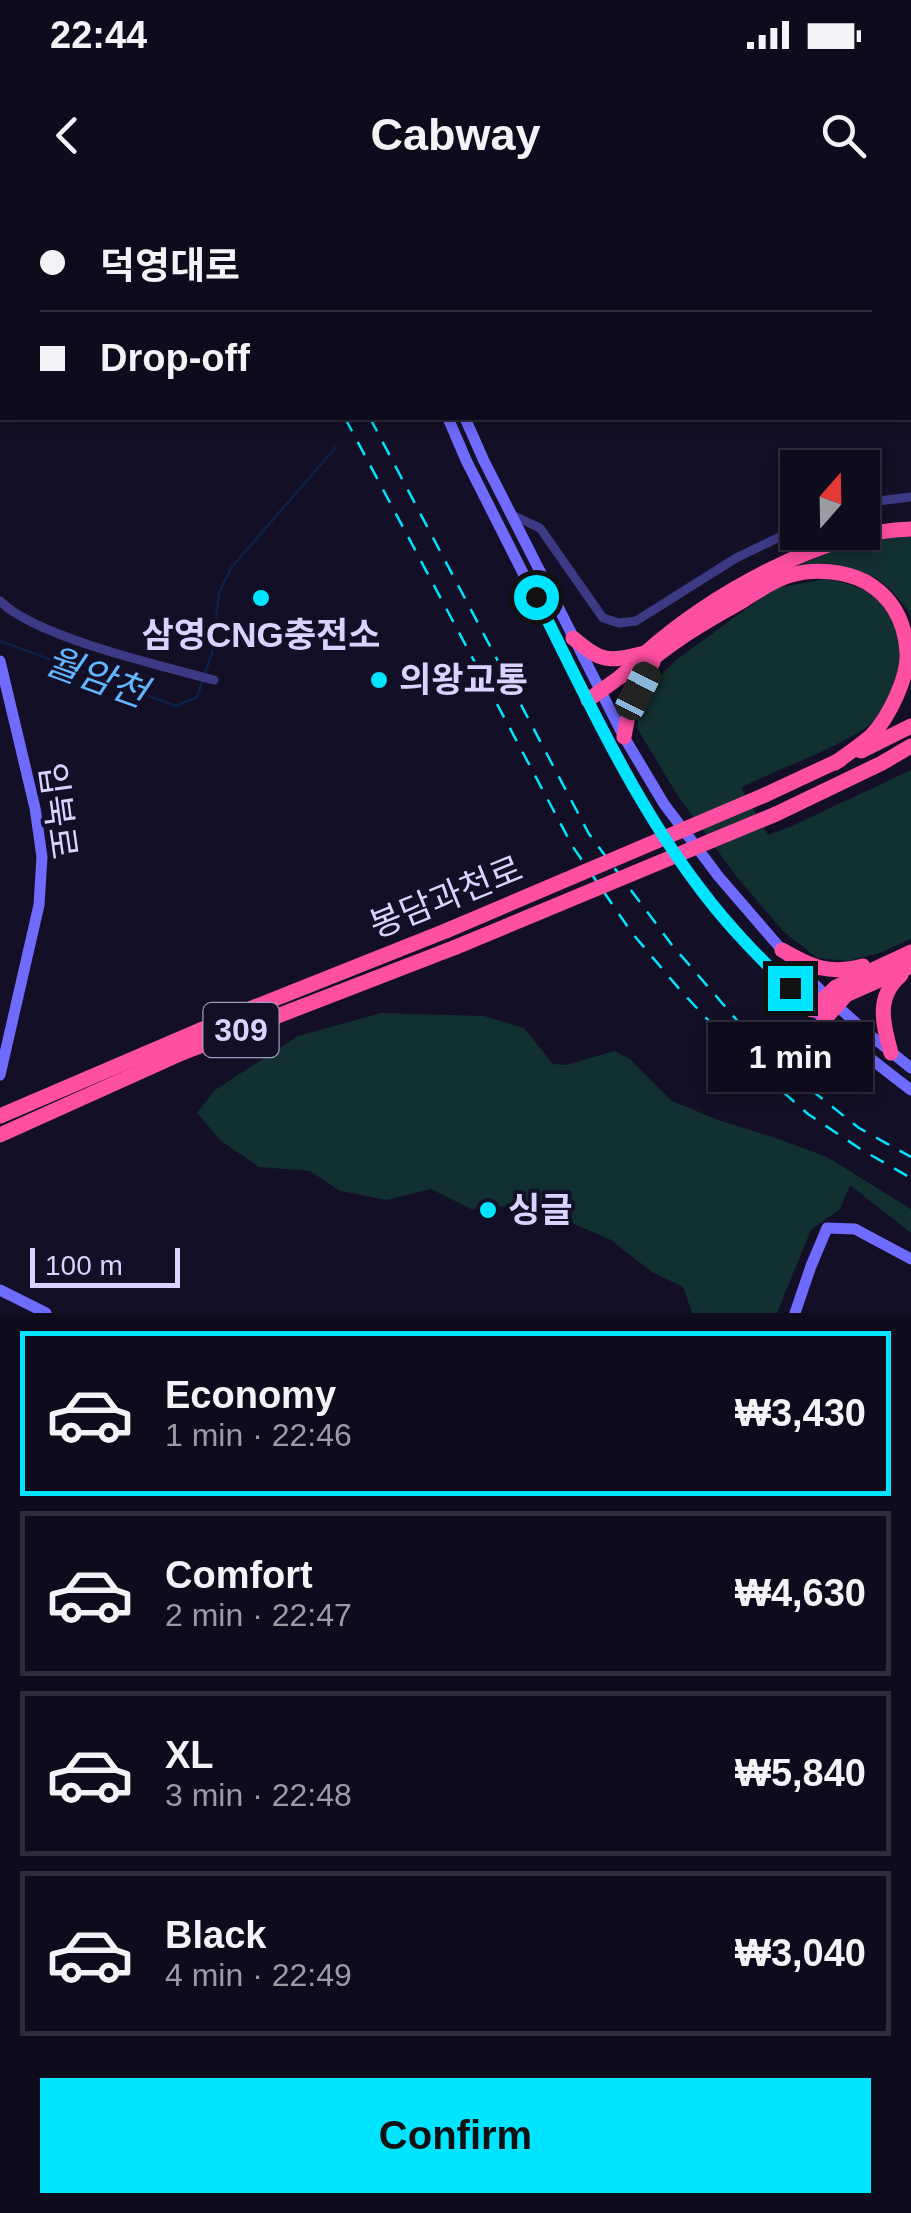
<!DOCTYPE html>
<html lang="en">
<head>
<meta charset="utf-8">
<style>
  body { margin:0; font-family:Helvetica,"Noto Sans KR",sans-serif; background:#171425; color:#f1f3f6; height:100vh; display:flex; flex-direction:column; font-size:38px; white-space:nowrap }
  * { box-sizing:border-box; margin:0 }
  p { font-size:32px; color:#9b9ba3 }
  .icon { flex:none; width:55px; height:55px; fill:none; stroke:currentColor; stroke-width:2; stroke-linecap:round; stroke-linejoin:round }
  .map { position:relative; height:1113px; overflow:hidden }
  .details { display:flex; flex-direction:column; background:#0e0b1c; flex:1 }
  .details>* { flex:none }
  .guide { position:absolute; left:0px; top:0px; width:912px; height:220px; box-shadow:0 5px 15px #0003,0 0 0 2px #2e2b3b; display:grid; align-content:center; height:220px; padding:0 40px; background:#0e0b1c }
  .needle { width:65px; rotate:20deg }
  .tools { position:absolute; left:780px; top:250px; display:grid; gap:20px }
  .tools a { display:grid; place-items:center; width:100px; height:100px; border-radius:0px; background:#0e0b1c; box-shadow:0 5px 15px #0003,0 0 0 2px #2e2b3b; font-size:50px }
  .scale { position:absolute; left:30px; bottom:25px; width:150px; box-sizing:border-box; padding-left:10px; border:5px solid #d9d4ff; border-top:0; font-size:28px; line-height:35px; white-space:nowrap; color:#d9d4ff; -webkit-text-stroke:8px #130f26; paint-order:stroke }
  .end { position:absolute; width:45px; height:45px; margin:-22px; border:12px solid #00e5ff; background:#111; box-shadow:0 0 0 5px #111 }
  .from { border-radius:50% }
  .bubble { position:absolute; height:70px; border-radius:0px; background:#0e0b1c; box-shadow:0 5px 15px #0003,0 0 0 2px #2e2b3b; font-size:32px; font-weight:700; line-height:70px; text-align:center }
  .car { position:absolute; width:30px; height:60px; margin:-30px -15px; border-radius:12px; box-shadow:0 0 8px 2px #0007; background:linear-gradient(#222 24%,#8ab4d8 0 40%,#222 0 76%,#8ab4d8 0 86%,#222 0) }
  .guide b { display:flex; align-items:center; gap:35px; height:95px; font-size:38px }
  .guide b+b { border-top:2px solid #2e2b3b }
  .guide i { width:25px; height:25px; background:#f1f3f6 }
  ul { padding:18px 0 0; list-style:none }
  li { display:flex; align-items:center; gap:30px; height:165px; margin:0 20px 15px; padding:0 20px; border:5px solid #2e2b3b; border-radius:0px }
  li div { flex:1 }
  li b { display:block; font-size:38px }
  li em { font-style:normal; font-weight:700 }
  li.active { border-color:#00e5ff }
  li>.icon { width:90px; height:90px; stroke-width:1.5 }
  .primary-button { display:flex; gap:20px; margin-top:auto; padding:20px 40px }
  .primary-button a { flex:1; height:115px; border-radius:0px; background:#00e5ff; color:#111; font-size:40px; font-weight:700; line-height:115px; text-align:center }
  .status { display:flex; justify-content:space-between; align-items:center; height:70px; padding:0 50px; background:#0e0b1c; direction:ltr }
  .status svg { height:28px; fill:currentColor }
  header { display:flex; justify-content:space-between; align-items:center; height:130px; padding:0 40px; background:#0e0b1c; font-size:45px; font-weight:700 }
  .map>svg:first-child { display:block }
  .green { fill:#12302f }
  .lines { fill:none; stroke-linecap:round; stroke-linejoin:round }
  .stream { stroke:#0c2248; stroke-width:2.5 }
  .street { stroke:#3d3a85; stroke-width:9 }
  .secondary { stroke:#6f6bff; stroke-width:11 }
  .highway { stroke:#ff4fa3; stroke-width:15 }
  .rail { stroke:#00e5ff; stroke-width:2.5; stroke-dasharray:15 12; stroke-linecap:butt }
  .highway-bridge { stroke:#ff4fa3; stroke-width:15 }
  .route { stroke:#00e5ff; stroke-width:12 }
  .poi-dot { fill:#00e5ff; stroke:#130f26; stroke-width:4 }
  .labels { text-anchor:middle; stroke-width:8; stroke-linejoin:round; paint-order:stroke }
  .shield { fill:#130f26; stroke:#9e99be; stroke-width:2.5 }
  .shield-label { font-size:32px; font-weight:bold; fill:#d9d4ff }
  .poi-label { font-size:35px; font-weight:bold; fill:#d9d4ff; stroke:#130f26; text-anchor:start }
  .street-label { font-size:35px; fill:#d9d4ff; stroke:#130f26 }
  .water-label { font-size:38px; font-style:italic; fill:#62b6ff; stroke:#130f26 }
</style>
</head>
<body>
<div class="status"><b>22:44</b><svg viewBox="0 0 49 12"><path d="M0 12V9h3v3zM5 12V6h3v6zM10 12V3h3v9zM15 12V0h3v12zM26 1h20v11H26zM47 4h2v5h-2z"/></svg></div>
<header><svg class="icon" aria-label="back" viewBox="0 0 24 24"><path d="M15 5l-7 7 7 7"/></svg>Cabway<svg class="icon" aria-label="search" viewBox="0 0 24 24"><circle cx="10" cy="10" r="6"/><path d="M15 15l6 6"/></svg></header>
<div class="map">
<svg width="911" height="1113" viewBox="0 0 911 1113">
  <rect width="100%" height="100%" fill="#130f26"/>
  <g class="green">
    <path d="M901,336L911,337V416C879,364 843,362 787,370L845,345Z"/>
    <path d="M826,379C858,384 897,399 899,436C900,446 902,458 901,467C900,479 892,502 885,511C860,542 777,568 741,588L768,635L792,626L911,570V739L880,753L848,761L817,758L783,731L736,676L678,596L637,528L638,515L643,504L658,478L676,460L775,388Z"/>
    <path d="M381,813L484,816L524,828L553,864L566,865L614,851L630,859L672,901L718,920L776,938L827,957L911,1009V1033L850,985L840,1009L811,1030L777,1113H692L683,1087L652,1072L611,1040L549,1013L522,1005L471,1009L431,989L387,1000L340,991L310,971L259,967L220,940L197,913L215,890L298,836Z"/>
  </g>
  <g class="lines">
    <g class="stream">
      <path d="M790,2L793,0"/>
      <path d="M0,441L176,506L197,497L203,480"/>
      <path d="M205,473L212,453L219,393L231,368L336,247"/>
    </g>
    <g class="street">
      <path d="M862,303L911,297"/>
      <path d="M510,314L540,328L603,418L619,423L636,421L736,358L798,328"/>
      <path d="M0,401C35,437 162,466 214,480"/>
    </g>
    <g class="secondary">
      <path d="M129,2L133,0"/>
      <path d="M415,2V0"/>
      <path d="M430,2V0"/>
      <path d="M0,192L2,186"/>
      <path d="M448,218L466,260C503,334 541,409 579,483C616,554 653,628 702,692C762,768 834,832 911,890"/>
      <path d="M465,218L484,261L624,537L664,604L719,677L782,750L826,796L865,831L911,868"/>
      <path d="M0,461L35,608L42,657L39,705L0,875"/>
      <path d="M0,1090L46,1113"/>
      <path d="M795,1113L811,1066L827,1028L855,1029L911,1059"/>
    </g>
    <g class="highway">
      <path d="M573,438C603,463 607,462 645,453"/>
      <path d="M643,455C709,396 821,331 911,329"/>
      <path d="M620,477C643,469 658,453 678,440C699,425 722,413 744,400C758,391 775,379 791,375C815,368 845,371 866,382C892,397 905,422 907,452C909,476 889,517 872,535C861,545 847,554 835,563"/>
      <path d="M588,500L620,477L627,471"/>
      <path d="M624,537L629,510L653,462"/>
      <path d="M861,551L911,526"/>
      <path d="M765,595L840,560"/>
      <path d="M776,614L882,563L911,546"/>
      <path d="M782,750C811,767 829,775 863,766"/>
      <path d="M812,810L836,787L911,752"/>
      <path d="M824,820L846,795L911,766"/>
      <path d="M891,853C883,824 875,797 901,775"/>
      <path d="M0,916L247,810L448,730"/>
      <path d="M0,935L182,853L456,747"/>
    </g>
    <g class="rail">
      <path d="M244,0L245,2"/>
      <path d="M265,0L266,2"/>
      <path d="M345,218L573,647L632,733L681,791L737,851L808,914L862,950L911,978"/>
      <path d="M370,218L589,634L672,745L766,854L859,928L911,957"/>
    </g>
    <g class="highway-bridge">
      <path d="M448,730L765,595"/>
      <path d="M456,747L776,614"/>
    </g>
  </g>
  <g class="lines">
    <path class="route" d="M536,397C586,497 633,601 702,691C728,726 759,757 790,788"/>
  </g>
  <g class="poi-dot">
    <circle cx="261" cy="398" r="10"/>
    <circle cx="379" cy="480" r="10"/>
    <circle cx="488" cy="1010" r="10"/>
  </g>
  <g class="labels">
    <rect class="shield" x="203.5" y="803" width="75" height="54" rx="8"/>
    <g class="shield-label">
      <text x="241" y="841">309</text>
    </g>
    <g class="poi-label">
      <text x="261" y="447" text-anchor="middle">삼영CNG충전소</text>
      <text x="399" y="492">의왕교통</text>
      <text x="508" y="1022">싱글</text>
    </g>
    <g class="street-label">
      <text transform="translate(58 611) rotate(82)" y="12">입북로</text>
      <text transform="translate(446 697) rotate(-22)" y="12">봉담과천로</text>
    </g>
    <g class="water-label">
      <text transform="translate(96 477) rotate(20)" y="13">월암천</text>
    </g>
  </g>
</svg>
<div class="tools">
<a><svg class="needle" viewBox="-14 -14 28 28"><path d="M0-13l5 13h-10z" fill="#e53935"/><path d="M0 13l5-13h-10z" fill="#9b9ba3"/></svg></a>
</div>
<div class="scale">100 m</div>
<i class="end from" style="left:536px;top:397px"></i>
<i class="end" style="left:790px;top:788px"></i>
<div class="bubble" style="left:708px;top:822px;width:165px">1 min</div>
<i class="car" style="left:638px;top:491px;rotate:27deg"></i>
<div class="guide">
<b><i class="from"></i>덕영대로</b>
<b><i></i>Drop-off</b>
</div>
</div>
<section class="details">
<ul>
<li class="active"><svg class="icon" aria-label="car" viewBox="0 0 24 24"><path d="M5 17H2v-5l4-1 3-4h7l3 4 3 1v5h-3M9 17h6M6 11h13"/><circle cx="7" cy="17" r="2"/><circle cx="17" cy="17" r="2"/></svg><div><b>Economy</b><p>1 min · 22:46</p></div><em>₩3,430</em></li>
<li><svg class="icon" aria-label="car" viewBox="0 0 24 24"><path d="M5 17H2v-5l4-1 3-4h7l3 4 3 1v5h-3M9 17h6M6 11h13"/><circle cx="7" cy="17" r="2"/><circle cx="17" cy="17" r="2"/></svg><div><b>Comfort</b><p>2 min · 22:47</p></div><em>₩4,630</em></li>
<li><svg class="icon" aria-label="car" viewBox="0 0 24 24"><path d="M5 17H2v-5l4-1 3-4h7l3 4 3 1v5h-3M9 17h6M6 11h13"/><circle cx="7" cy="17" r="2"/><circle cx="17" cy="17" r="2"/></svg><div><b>XL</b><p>3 min · 22:48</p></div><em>₩5,840</em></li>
<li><svg class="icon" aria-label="car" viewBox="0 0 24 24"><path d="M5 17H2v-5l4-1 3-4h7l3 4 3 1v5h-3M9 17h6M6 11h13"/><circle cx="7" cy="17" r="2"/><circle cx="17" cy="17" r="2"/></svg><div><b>Black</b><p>4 min · 22:49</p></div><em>₩3,040</em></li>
</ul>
<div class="primary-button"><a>Confirm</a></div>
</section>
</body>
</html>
